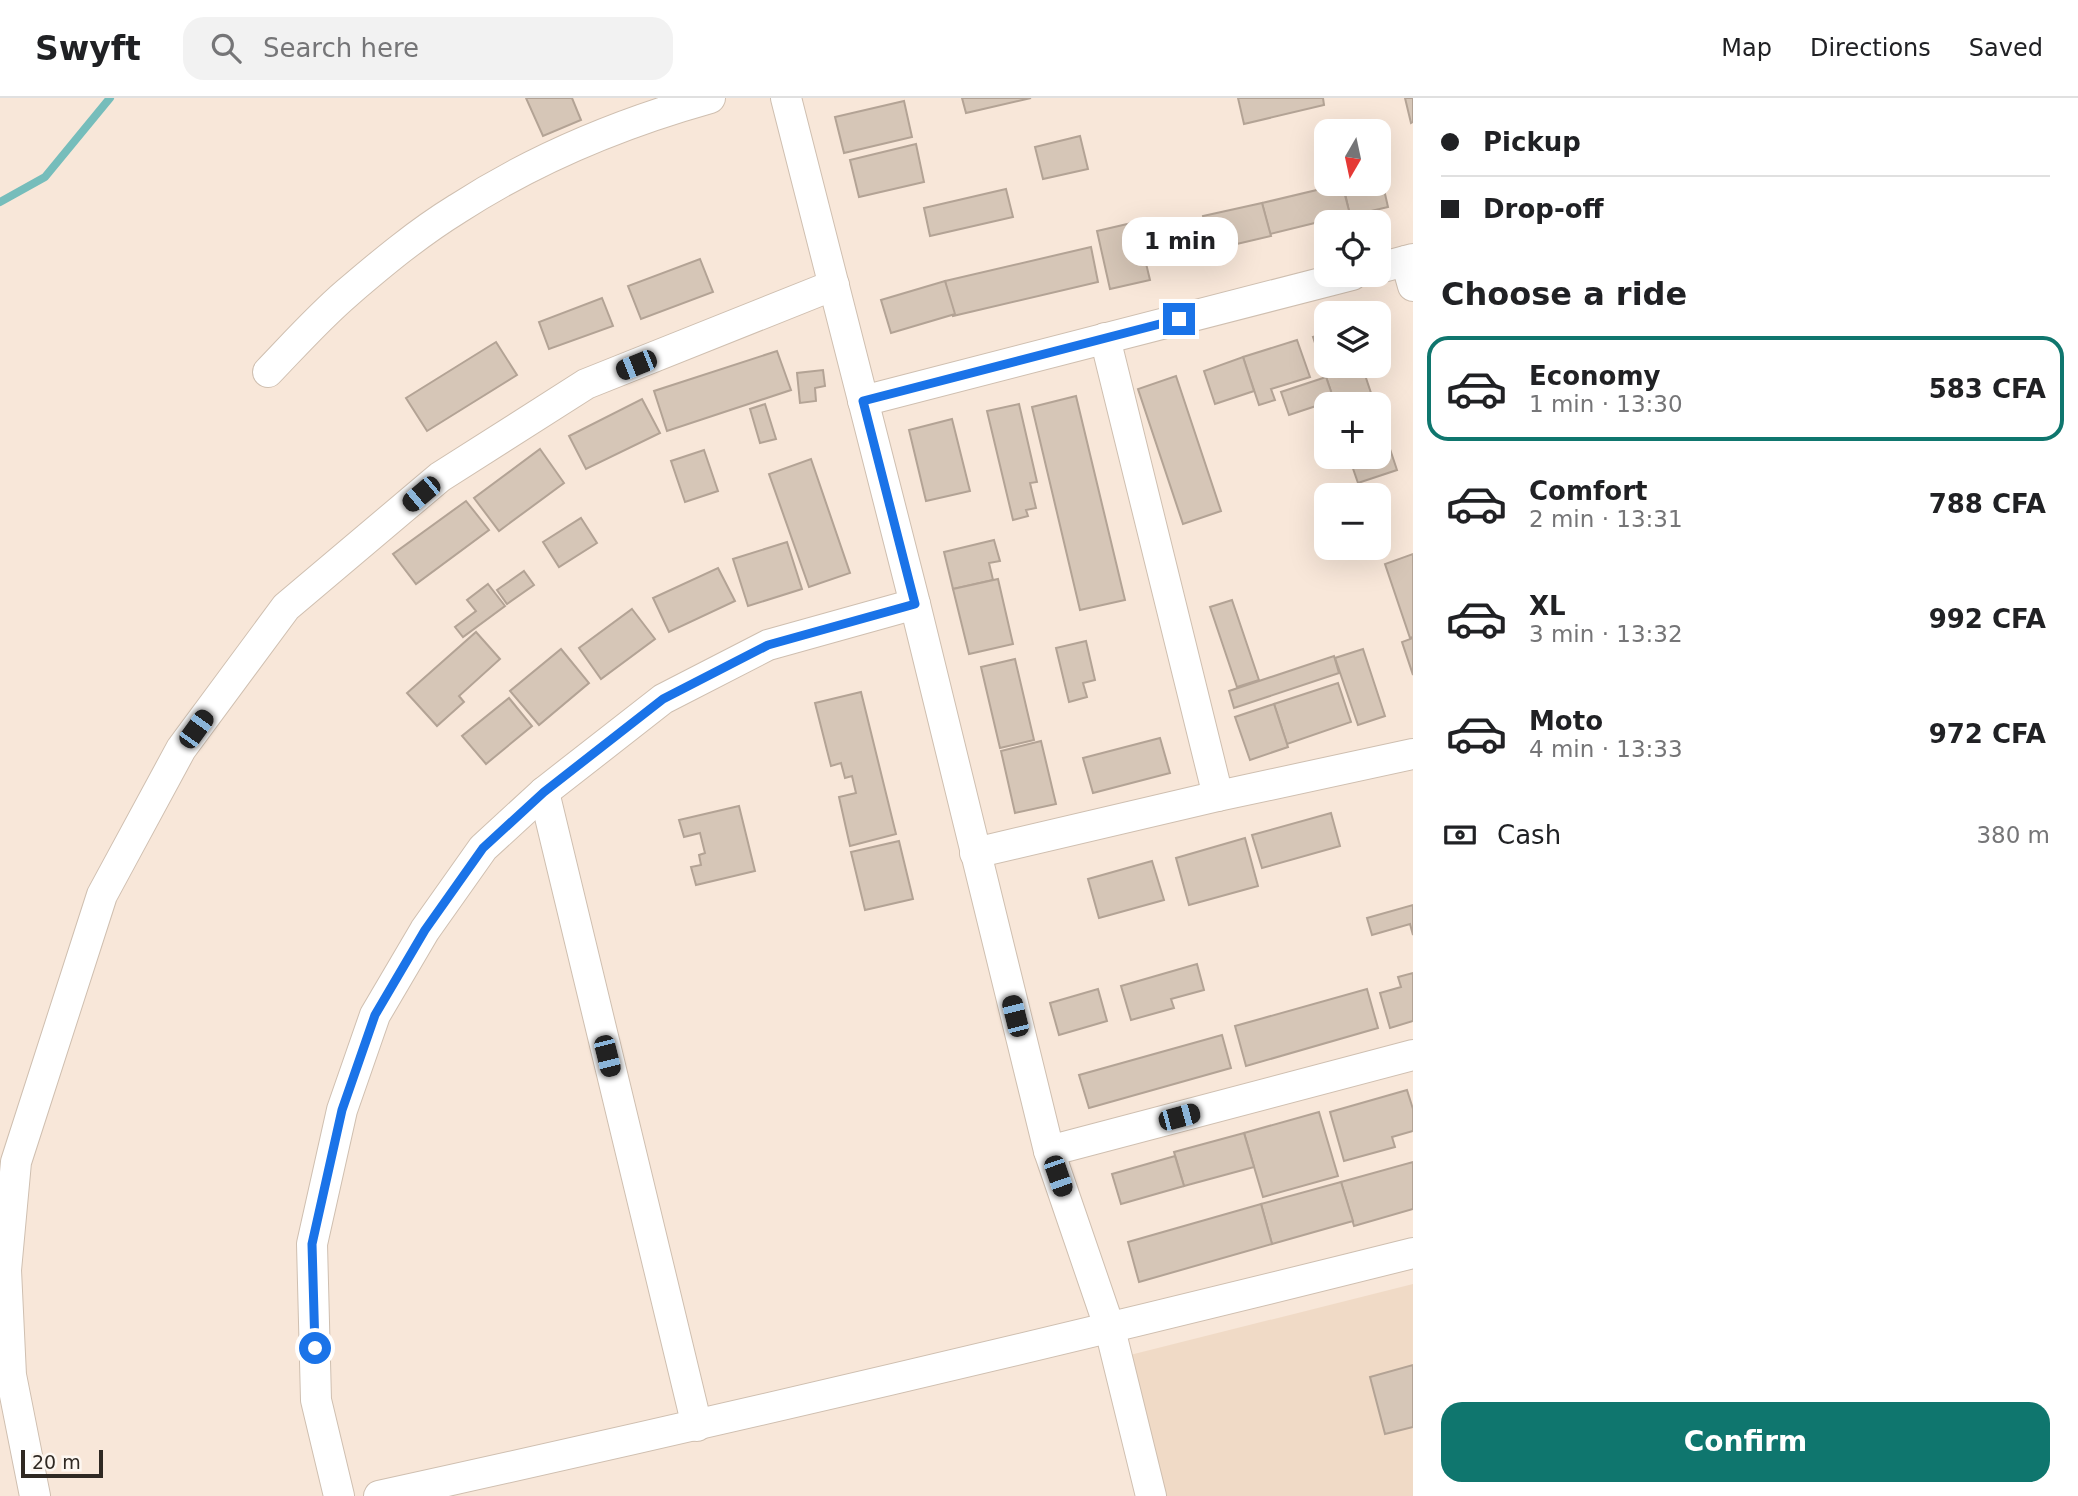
<!DOCTYPE html>
<html lang="en">
<head>
<meta charset="utf-8">
<style>
  body { margin:0; font-family:"DejaVu Sans",sans-serif; background:#f2f2f2; color:#202124; height:100vh; display:flex; flex-direction:column; font-size:26px; white-space:nowrap }
  * { box-sizing:border-box; margin:0 }
  p { font-size:23px; color:#757577 }
  .icon { flex:none; width:38px; height:38px; fill:none; stroke:currentColor; stroke-width:2; stroke-linecap:round; stroke-linejoin:round }
  .map { position:relative; flex:1; overflow:hidden }
  .sheet { display:flex; flex-direction:column; background:#fff; width:665px }
  .sheet>* { flex:none }
  .hud { display:grid; align-content:center; height:154px; padding:0 28px; background:#fff }
  .needle { width:46px; rotate:189deg }
  .tools { position:absolute; left:1314px; top:21px; display:grid; gap:14px }
  .tools a { display:grid; place-items:center; width:77px; height:77px; border-radius:14px; background:#fff; box-shadow:0 7px 28px #0002; font-size:35px }
  .scale { position:absolute; left:21px; bottom:18px; width:82px; box-sizing:border-box; padding-left:7px; border:4px solid #2f2923; border-top:0; font-size:19px; line-height:24px; white-space:nowrap; color:#2f2923; -webkit-text-stroke:5px #fdf7f1; paint-order:stroke }
  .end { position:absolute; width:32px; height:32px; margin:-16px; border:9px solid #1a73e8; background:#fff; box-shadow:0 0 0 4px #fff }
  .from { border-radius:50% }
  .bubble { position:absolute; height:49px; border-radius:21px; background:#fff; box-shadow:0 7px 28px #0002; font-size:23px; font-weight:600; line-height:49px; text-align:center }
  .car { position:absolute; width:21px; height:42px; margin:-21px -10px; border-radius:9px; box-shadow:0 0 5px 2px #0007; background:linear-gradient(#222 24%,#8ab4d8 0 40%,#222 0 76%,#8ab4d8 0 86%,#222 0) }
  .hud b { display:flex; align-items:center; gap:24px; height:66px; font-size:26px }
  .hud b+b { border-top:2px solid #e0e0e0 }
  .hud i { width:18px; height:18px; background:#202124 }
  ul { padding:0; list-style:none }
  li { display:flex; align-items:center; gap:21px; height:105px; margin:0 14px 10px; padding:0 14px; border:4px solid transparent; border-radius:21px }
  li div { flex:1 }
  li b { display:block; font-size:26px }
  li em { font-style:normal; font-weight:600 }
  li.selected { border-color:#0f766e }
  li>.icon { width:63px; height:63px; stroke-width:1.5 }
  h2 { padding:0 28px; font-size:32px; line-height:84px }
  .pay { display:flex; align-items:center; gap:18px; height:77px; padding:0 28px; font-size:26px }
  .pay p { margin-inline-start:auto }
  .cta { display:flex; gap:14px; margin-top:auto; padding:14px 28px }
  .cta a { flex:1; height:80px; border-radius:21px; background:#0f766e; color:#fff; font-size:28px; font-weight:600; line-height:80px; text-align:center }
  header { display:flex; align-items:center; gap:42px; box-sizing:border-box; height:98px; padding:0 35px; background:#fff; border-bottom:2px solid #e0e0e0 }
  header strong { font-size:33px }
  nav { display:flex; gap:38px; margin-inline-start:auto; font-size:24px }
  .search { width:490px; height:63px; background:#f2f2f2; display:flex; align-items:center; gap:18px; box-sizing:border-box; padding:0 24px; border-radius:21px; color:#757577; font-size:26px }
  main { display:flex; flex:1; min-height:0 }
  .map>svg:first-child { display:block }
  .built { fill:#f0dac6 }
  .lines { fill:none; stroke-linecap:round; stroke-linejoin:round }
  .stream { stroke:#76bdbb; stroke-width:8 }
  .building { fill:#d6c6b7; stroke:#b3a395; stroke-width:2 }
  .minor-casing { stroke:#cfbfb0; stroke-width:32 }
  .minor { stroke:#fff; stroke-width:30 }
  .route { stroke:#1a73e8; stroke-width:9 }
</style>
</head>
<body>
<header>
<strong>Swyft</strong>
<div class="search"><svg class="icon" aria-label="search" viewBox="0 0 24 24"><circle cx="10" cy="10" r="6"/><path d="M15 15l6 6"/></svg>Search here</div>
<nav><a>Map</a><a>Directions</a><a>Saved</a></nav>
</header>
<main>
<div class="map">
<svg width="1413" height="1398" viewBox="0 0 1413 1398">
  <rect width="100%" height="100%" fill="#f8e7d9"/>
  <path class="built" d="M1413,1186V1398H1163L1130,1257Z"/>
  <g class="lines">
    <path class="stream" d="M0,104L45,79L110,0"/>
  </g>
  <g class="building">
    <path d="M526,0H572L581,22L543,38Z"/>
    <path d="M962,0H1031L966,15Z"/>
    <path d="M1238,0H1323L1324,7L1244,26Z"/>
    <path d="M1405,0H1413V24L1411,25Z"/>
    <path d="M904,3L912,39L844,55L835,19Z"/>
    <path d="M1080,38L1088,71L1043,81L1035,49Z"/>
    <path d="M916,46L924,84L859,99L850,62Z"/>
    <path d="M1380,74L1388,109L1350,118L1343,86H1379Z"/>
    <path d="M1342,86L1352,124H1328L1327,122L1270,136L1262,105Z"/>
    <path d="M1006,91L1013,119L930,138L924,110Z"/>
    <path d="M1262,105L1271,138L1211,152L1203,118Z"/>
    <path d="M1136,124L1150,182L1110,191L1097,133Z"/>
    <path d="M1091,149L1098,184L953,218L945,183Z"/>
    <path d="M700,161L713,194L641,221L628,188Z"/>
    <path d="M945,183L955,216L891,235L881,202Z"/>
    <path d="M602,200L613,228L549,251L539,224Z"/>
    <path d="M1326,235V268H1362L1371,295L1335,306L1313,239Z"/>
    <path d="M1297,242L1310,279L1271,291L1275,302L1259,307L1243,259Z"/>
    <path d="M496,244L517,277L427,333L406,300Z"/>
    <path d="M777,253L791,292L667,333L654,293Z"/>
    <path d="M1243,259L1254,293L1215,306L1204,273Z"/>
    <path d="M823,272L825,288L815,290L816,303L800,305L797,275Z"/>
    <path d="M1176,278L1221,413L1183,426L1138,291Z"/>
    <path d="M1326,279L1334,302L1289,317L1281,294Z"/>
    <path d="M1371,295L1375,306H1337Z"/>
    <path d="M1076,298L1125,502L1080,512L1032,309Z"/>
    <path d="M642,301L660,335L586,371L569,338Z"/>
    <path d="M765,306L776,341L760,345L750,311Z"/>
    <path d="M1019,306L1037,384L1030,385L1036,410L1026,412L1028,418L1013,422L987,313Z"/>
    <path d="M1379,318L1397,372L1358,385L1349,359H1379Z"/>
    <path d="M952,321L970,393L926,403L909,332Z"/>
    <path d="M540,351L564,385L499,433L474,400Z"/>
    <path d="M704,352L718,393L685,404L671,363Z"/>
    <path d="M811,361L850,475L809,489L769,376Z"/>
    <path d="M466,403L489,432L416,486L393,456Z"/>
    <path d="M581,420L597,445L559,469L543,444Z"/>
    <path d="M994,442L1000,463L989,465L993,482L953,491L944,454Z"/>
    <path d="M787,444L802,491L748,508L733,461Z"/>
    <path d="M1413,456V539L1410,540L1385,466Z"/>
    <path d="M718,470L735,503L669,534L653,500Z"/>
    <path d="M524,473L534,487L507,506L497,492Z"/>
    <path d="M998,481L1013,546L969,556L953,491Z"/>
    <path d="M488,486L505,508L463,539L455,529L476,513L467,502Z"/>
    <path d="M1232,502L1259,582L1237,589L1210,509Z"/>
    <path d="M632,511L655,541L601,581L579,550Z"/>
    <path d="M476,534L500,561L459,598L464,604L437,628L407,595Z"/>
    <path d="M1413,540V577L1402,544Z"/>
    <path d="M1086,543L1095,582L1083,585L1087,599L1069,604L1056,550Z"/>
    <path d="M561,551L589,585L539,627L510,593Z"/>
    <path d="M1363,551L1385,618L1358,627L1335,560Z"/>
    <path d="M1334,558L1339,575L1234,610L1229,593Z"/>
    <path d="M1015,561L1034,642L1000,650L981,569Z"/>
    <path d="M1338,585L1351,624L1287,646L1274,606Z"/>
    <path d="M861,594L896,736L850,748L839,699L856,695L852,678L845,680L841,665L831,668L815,605Z"/>
    <path d="M509,600L532,628L486,666L462,638Z"/>
    <path d="M1274,606L1288,649L1250,662L1235,619Z"/>
    <path d="M1160,640L1170,675L1093,695L1083,660Z"/>
    <path d="M1041,643L1056,706L1015,715L1001,653Z"/>
    <path d="M739,708L755,773L696,787L691,769L701,767L699,757L705,755L700,735L684,739L679,722Z"/>
    <path d="M1331,715L1340,748L1262,770L1252,737Z"/>
    <path d="M1245,740L1258,788L1189,807L1176,760Z"/>
    <path d="M899,743L913,801L865,812L851,754Z"/>
    <path d="M1152,763L1164,802L1099,820L1088,781Z"/>
    <path d="M1413,807V837L1410,826L1372,837L1367,820Z"/>
    <path d="M1197,866L1204,892L1171,901L1174,910L1131,922L1121,888Z"/>
    <path d="M1413,875V923L1390,930L1380,895L1401,889L1398,879Z"/>
    <path d="M1098,891L1107,923L1059,937L1050,905Z"/>
    <path d="M1367,891L1378,930L1246,968L1235,928Z"/>
    <path d="M1222,937L1231,970L1089,1010L1079,977Z"/>
    <path d="M1407,992L1413,1011V1033L1392,1039L1395,1049L1344,1063L1330,1014Z"/>
    <path d="M1319,1014L1338,1078L1263,1099L1244,1035Z"/>
    <path d="M1244,1035L1254,1069L1184,1088L1174,1054Z"/>
    <path d="M1175,1058L1184,1088L1121,1106L1112,1076Z"/>
    <path d="M1413,1064V1111L1354,1128L1341,1084Z"/>
    <path d="M1341,1084L1353,1123L1272,1146L1261,1106Z"/>
    <path d="M1261,1106L1272,1146L1139,1184L1128,1144Z"/>
    <path d="M1413,1267V1329L1385,1336L1370,1279Z"/>
  </g>
  <g class="lines">
    <g class="minor-casing">
      <g id="minor">
        <path d="M786,0L915,506L1049,1053L1110,1231L1151,1398"/>
        <path d="M1406,163L1413,188"/>
        <path d="M1379,170L1413,161"/>
        <path d="M1105,240L1218,698"/>
        <path d="M268,274C294,247 319,219 347,195C382,165 418,135 457,111C534,61 621,25 710,0"/>
        <path d="M863,303L1352,177"/>
        <path d="M544,694L697,1328"/>
        <path d="M975,755L1218,698L1413,656"/>
        <path d="M1049,1053L1413,957"/>
        <path d="M35,1398L11,1277L6,1172L16,1064L102,797L181,651L286,509L440,379L586,286L834,187"/>
        <path d="M339,1398L316,1302L312,1146L342,1012L375,917L425,832L483,750L544,694L663,601L768,547L915,506"/>
        <path d="M379,1398C725,1322 1069,1241 1413,1155"/>
      </g>
    </g>
    <use href="#minor" class="minor"/>
  </g>
  <g class="lines">
    <path class="route" d="M315,1250L312,1146L342,1012L375,917L425,832L483,750L544,694L663,601L768,547L915,506L863,303L1179,221"/>
  </g>
</svg>
<div class="tools">
<a><svg class="needle" viewBox="-14 -14 28 28"><path d="M0-13l5 13h-10z" fill="#e53935"/><path d="M0 13l5-13h-10z" fill="#757577"/></svg></a>
<a><svg class="icon" aria-label="locate" viewBox="0 0 24 24"><circle cx="12" cy="12" r="6"/><path d="M12 2v4M12 18v4M2 12h4M18 12h4"/></svg></a>
<a><svg class="icon" aria-label="layers" viewBox="0 0 24 24"><path d="M12 4l9 5-9 5-9-5zM3 14l9 5 9-5"/></svg></a>
<a>+</a>
<a>−</a>
</div>
<div class="scale">20 m</div>
<i class="end from" style="left:315px;top:1250px"></i>
<i class="end" style="left:1179px;top:221px"></i>
<div class="bubble" style="left:1122px;top:119px;width:116px">1 min</div>
<i class="car" style="left:636px;top:267px;rotate:248deg"></i>
<i class="car" style="left:421px;top:396px;rotate:230deg"></i>
<i class="car" style="left:196px;top:631px;rotate:36deg"></i>
<i class="car" style="left:1015px;top:918px;rotate:346deg"></i>
<i class="car" style="left:607px;top:958px;rotate:166deg"></i>
<i class="car" style="left:1179px;top:1019px;rotate:75deg"></i>
<i class="car" style="left:1058px;top:1078px;rotate:161deg"></i>
</div>
<section class="sheet">
<div class="hud">
<b><i class="from"></i>Pickup</b>
<b><i></i>Drop-off</b>
</div>
<h2>Choose a ride</h2>
<ul>
<li class="selected"><svg class="icon" aria-label="car" viewBox="0 0 24 24"><path d="M5 17H2v-5l4-1 3-4h7l3 4 3 1v5h-3M9 17h6M6 11h13"/><circle cx="7" cy="17" r="2"/><circle cx="17" cy="17" r="2"/></svg><div><b>Economy</b><p>1 min · 13:30</p></div><em>583 CFA</em></li>
<li><svg class="icon" aria-label="car" viewBox="0 0 24 24"><path d="M5 17H2v-5l4-1 3-4h7l3 4 3 1v5h-3M9 17h6M6 11h13"/><circle cx="7" cy="17" r="2"/><circle cx="17" cy="17" r="2"/></svg><div><b>Comfort</b><p>2 min · 13:31</p></div><em>788 CFA</em></li>
<li><svg class="icon" aria-label="car" viewBox="0 0 24 24"><path d="M5 17H2v-5l4-1 3-4h7l3 4 3 1v5h-3M9 17h6M6 11h13"/><circle cx="7" cy="17" r="2"/><circle cx="17" cy="17" r="2"/></svg><div><b>XL</b><p>3 min · 13:32</p></div><em>992 CFA</em></li>
<li><svg class="icon" aria-label="car" viewBox="0 0 24 24"><path d="M5 17H2v-5l4-1 3-4h7l3 4 3 1v5h-3M9 17h6M6 11h13"/><circle cx="7" cy="17" r="2"/><circle cx="17" cy="17" r="2"/></svg><div><b>Moto</b><p>4 min · 13:33</p></div><em>972 CFA</em></li>
</ul>
<div class="pay"><svg class="icon" aria-label="cash" viewBox="0 0 24 24"><path d="M3 7h18v10H3z"/><circle cx="12" cy="12" r="2"/></svg>Cash<p>380 m</p></div>
<div class="cta"><a>Confirm</a></div>
</section>
</main>
</body>
</html>
